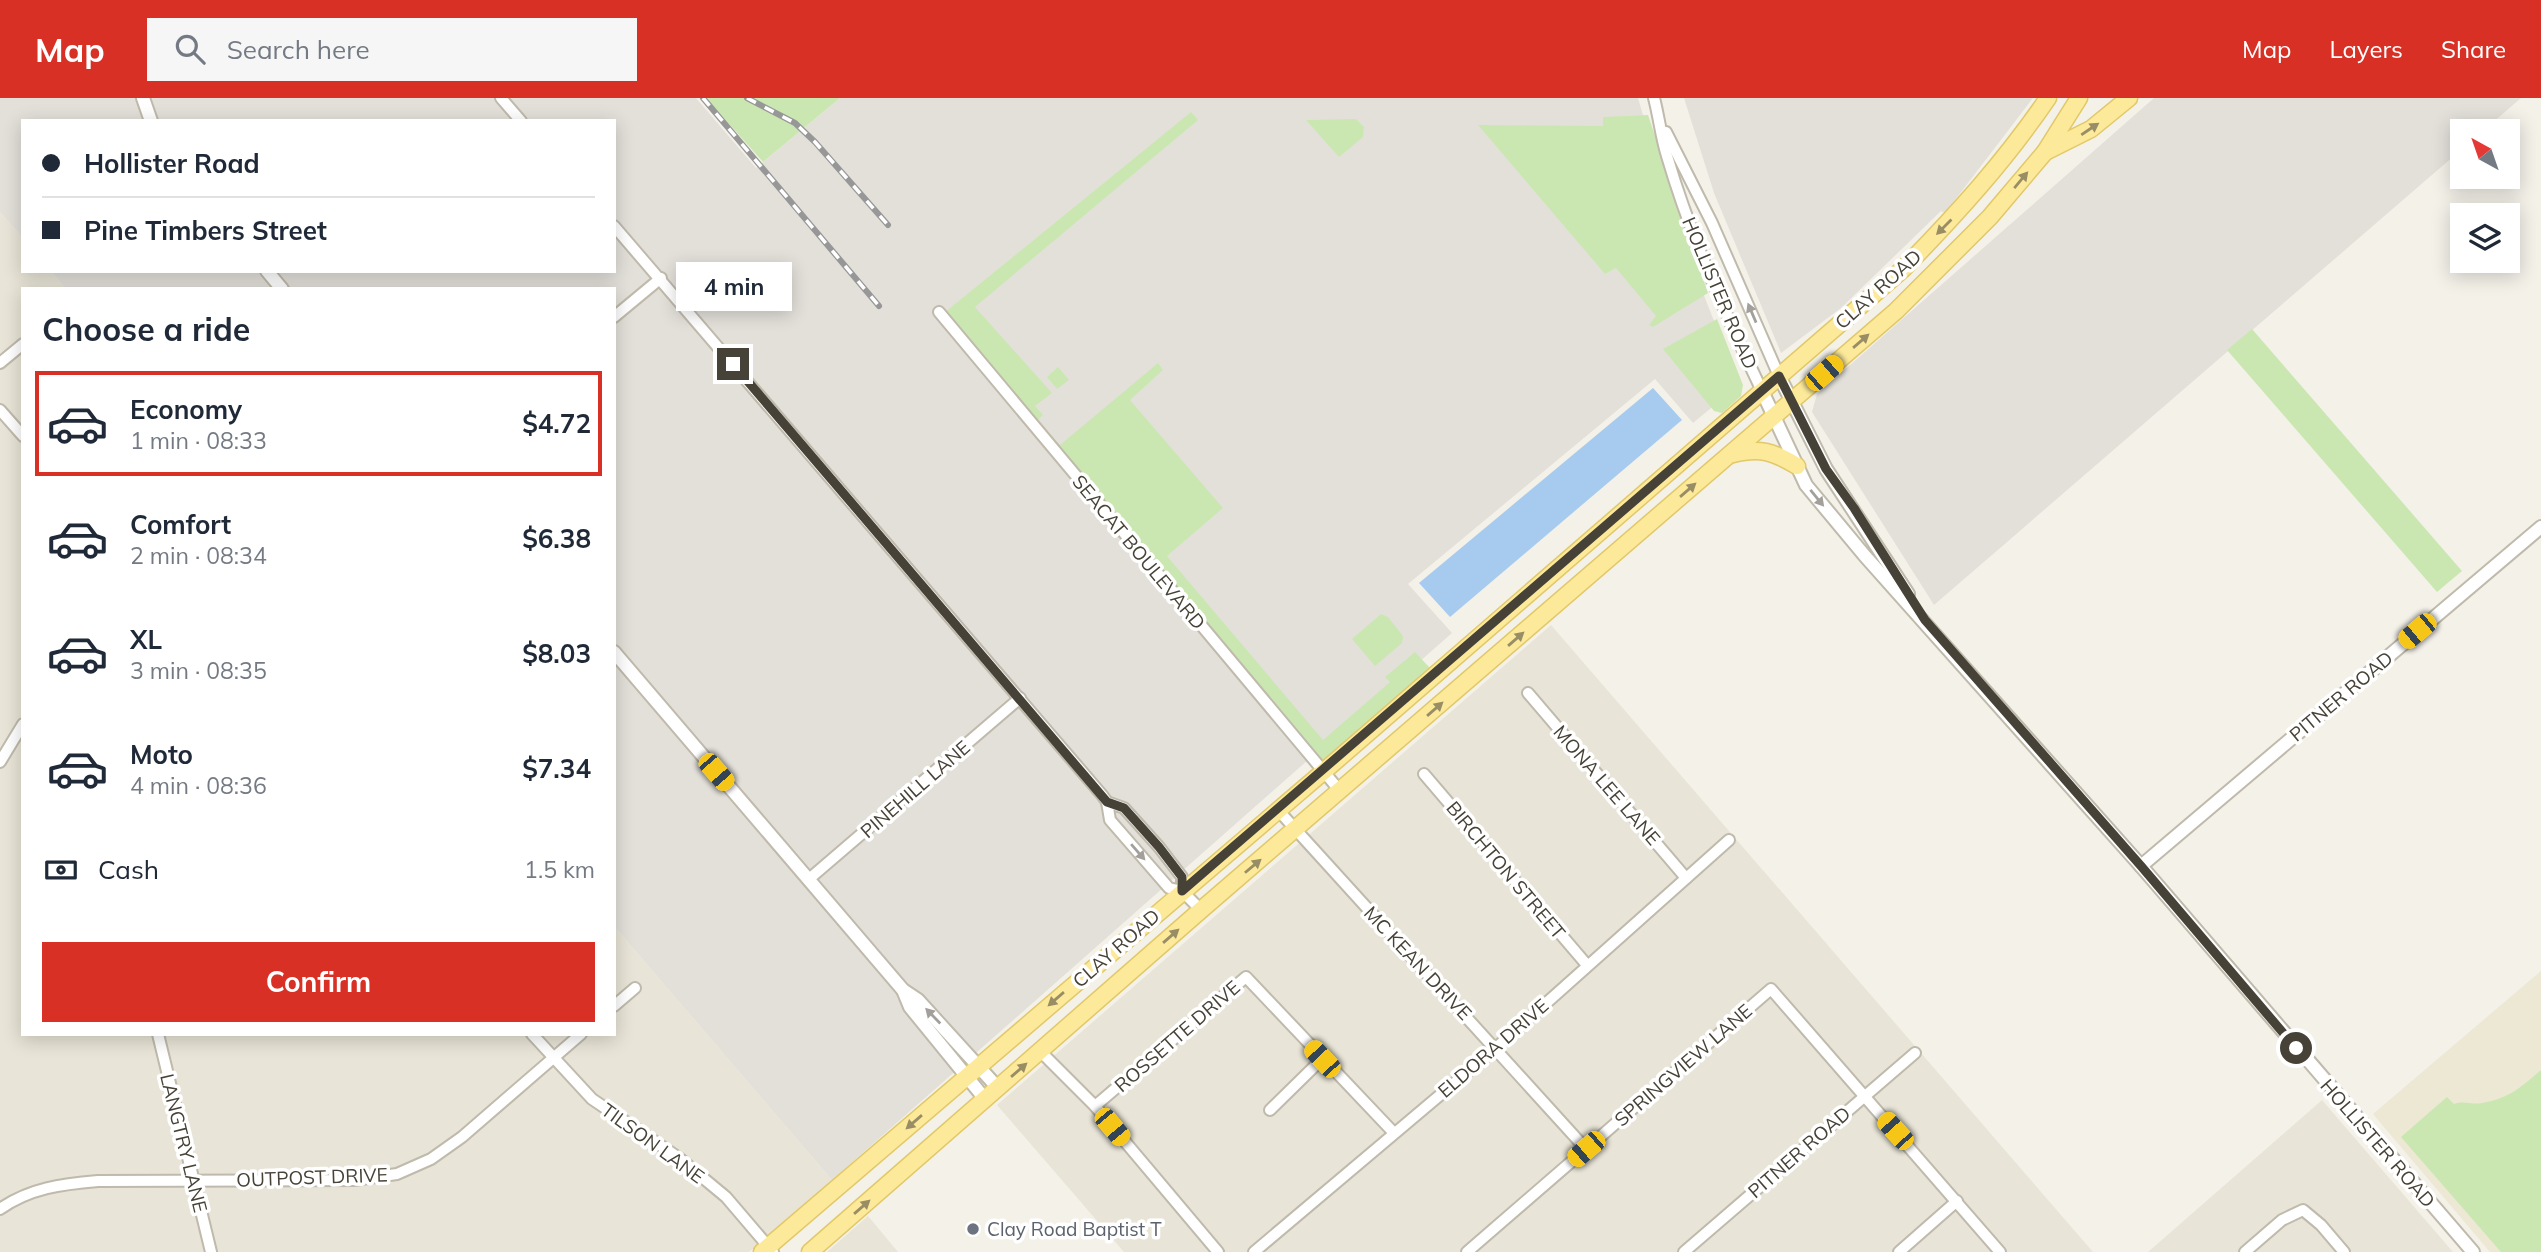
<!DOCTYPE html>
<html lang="en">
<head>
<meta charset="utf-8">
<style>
  body { margin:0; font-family:Mulish,sans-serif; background:#f6f6f7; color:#1f2937; height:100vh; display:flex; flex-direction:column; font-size:26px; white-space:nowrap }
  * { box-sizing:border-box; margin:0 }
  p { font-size:23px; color:#747a83 }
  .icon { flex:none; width:38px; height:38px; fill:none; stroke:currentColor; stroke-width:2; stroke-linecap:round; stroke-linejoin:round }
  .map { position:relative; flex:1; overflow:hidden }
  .sheet { position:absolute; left:21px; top:189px; width:595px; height:749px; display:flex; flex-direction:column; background:#fff; border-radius:0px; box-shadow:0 4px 18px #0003 }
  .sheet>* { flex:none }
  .top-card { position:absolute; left:21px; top:21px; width:595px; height:154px; border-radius:0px; box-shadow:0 4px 18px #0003; display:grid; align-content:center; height:154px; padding:0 21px; background:#fff }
  .needle { width:46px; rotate:320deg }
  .tools { position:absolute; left:2450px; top:21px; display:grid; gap:14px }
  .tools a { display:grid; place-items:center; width:70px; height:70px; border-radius:0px; background:#fff; box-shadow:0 4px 18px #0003; font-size:35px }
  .end { position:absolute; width:32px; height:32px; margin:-16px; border:9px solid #474237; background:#fff; box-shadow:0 0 0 4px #fff }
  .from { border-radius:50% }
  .bubble { position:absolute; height:49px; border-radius:0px; background:#fff; box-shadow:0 4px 18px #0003; font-size:23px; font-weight:700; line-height:49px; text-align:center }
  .car { position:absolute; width:21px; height:42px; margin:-21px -10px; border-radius:9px; box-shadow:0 0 5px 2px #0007; background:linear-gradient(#f5c518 24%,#345 0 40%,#f5c518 0 76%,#345 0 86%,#f5c518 0) }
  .top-card b { display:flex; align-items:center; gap:24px; height:66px; font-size:26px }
  .top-card b+b { border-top:2px solid #e0e1e3 }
  .top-card i { width:18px; height:18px; background:#1f2937 }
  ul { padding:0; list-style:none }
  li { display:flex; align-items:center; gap:21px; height:105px; margin:0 14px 10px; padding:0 7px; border:4px solid transparent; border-radius:0px }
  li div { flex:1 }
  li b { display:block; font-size:26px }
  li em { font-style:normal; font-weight:700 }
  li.current { border-color:#d93025 }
  li>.icon { width:63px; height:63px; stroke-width:1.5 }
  h2 { padding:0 21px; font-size:32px; line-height:84px }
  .pay { display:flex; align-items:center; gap:18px; height:77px; padding:0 21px; font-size:26px }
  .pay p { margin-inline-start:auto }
  .button { display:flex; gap:14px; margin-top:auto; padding:14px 21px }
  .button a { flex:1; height:80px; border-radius:0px; background:#d93025; color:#fff; font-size:28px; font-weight:700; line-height:80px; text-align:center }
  header { display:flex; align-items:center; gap:42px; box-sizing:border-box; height:98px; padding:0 35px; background:#d93025; color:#fff }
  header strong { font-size:33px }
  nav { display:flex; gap:38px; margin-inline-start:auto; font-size:24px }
  .search { width:490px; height:63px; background:#f6f6f7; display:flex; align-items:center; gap:18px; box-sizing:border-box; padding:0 24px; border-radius:0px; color:#747a83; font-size:26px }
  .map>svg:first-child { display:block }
  .residential { fill:#e8e4d7 }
  .industrial { fill:#e3e0da }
  .education { fill:#ece8d3 }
  .green { fill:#cae7b2 }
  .water { fill:#a7cbef }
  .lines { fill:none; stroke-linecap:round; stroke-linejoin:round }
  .minor-casing { stroke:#bfbaab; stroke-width:14 }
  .tertiary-casing { stroke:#bfbaab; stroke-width:16 }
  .primary-casing { stroke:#e1c869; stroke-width:19 }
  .minor { stroke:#fff; stroke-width:10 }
  .tertiary { stroke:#fff; stroke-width:12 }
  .primary { stroke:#fce99a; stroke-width:16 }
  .rail-casing { stroke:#979797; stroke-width:6 }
  .rail { stroke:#fff; stroke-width:3.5; stroke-dasharray:10; stroke-linecap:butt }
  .oneway { fill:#988d64 }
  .oneway2 { fill:#a3a09b }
  .route { stroke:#474237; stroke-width:9 }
  .worship-dot { fill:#6b7280; stroke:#fff; stroke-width:2.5 }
  .labels { text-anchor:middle; stroke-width:7; stroke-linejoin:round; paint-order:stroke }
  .street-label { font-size:19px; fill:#474237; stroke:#fff }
  .worship-label { font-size:19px; fill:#5b616d; stroke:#fff; text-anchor:start }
</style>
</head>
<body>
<header>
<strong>Map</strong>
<div class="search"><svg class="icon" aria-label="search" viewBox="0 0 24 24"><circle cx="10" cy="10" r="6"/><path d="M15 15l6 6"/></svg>Search here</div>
<nav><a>Map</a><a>Layers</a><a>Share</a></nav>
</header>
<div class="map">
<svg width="2541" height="1154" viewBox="0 0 2541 1154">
  <rect width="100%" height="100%" fill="#f4f1e9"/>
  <g class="residential">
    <path d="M0,114L23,140V173H51L66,191H23V936H614V828L832,1082L749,1154H0Z"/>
    <path d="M1551,527L2093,1154H1124L997,1007Z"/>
    <path d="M2322,1002L2453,1154H2148Z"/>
    <path d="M868,1118L898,1154H827Z"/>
  </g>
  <g class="industrial">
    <path d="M0,0H696L756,70L840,0H1638L1671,113L1739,287L1693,325L1655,281L1408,486L1452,535L832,1082L614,828V191H66L51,173H614V23H23V140L0,114Z"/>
    <path d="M1684,0H2033L1945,115L1941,113L1841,210L1781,255L1714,95Z"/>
    <path d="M2154,0H2521L2483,33H2462V51L1934,507L1812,314L1817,296Z"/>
  </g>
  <path class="education" d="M2541,873V1154H2490L2373,1016Z"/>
  <g class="green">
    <path d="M706,0H840L763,64Z"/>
    <path d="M1191,14L1198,22L975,209L1052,295L1035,308L1043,317L1038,322L1060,347L1158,265L1163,272L1130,302L1223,410L1167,458L1323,642L1390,584L1385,579L1415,554L1430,570L1322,663L944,215Z"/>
    <path d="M1648,17L1708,195L1653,229L1649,227L1656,218L1616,170L1605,176L1478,27L1603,28V19Z"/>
    <path d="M1356,21L1364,29L1363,39L1339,59L1306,22Z"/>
    <path d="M1717,221L1743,287L1741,298L1722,315L1714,313L1663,251Z"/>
    <path d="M2252,231L2462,473L2437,494L2227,252Z"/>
    <path d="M1058,269L1069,282L1057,291L1047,279Z"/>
    <path d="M1381,516L1388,519L1403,538L1402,545L1375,568L1352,541Z"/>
    <path d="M2541,972V1154H2501L2401,1039L2447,999L2454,1006C2464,1002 2472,1007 2482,1005C2510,1000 2520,990 2541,972Z"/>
  </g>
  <path class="water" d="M1653,290L1682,322L1450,519L1419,485Z"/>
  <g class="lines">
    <g class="minor-casing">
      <g id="minor">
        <path d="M501,0L521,23"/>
        <path d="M1654,0C1659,19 1661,39 1667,58C1691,140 1726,217 1762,293"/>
        <path d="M1666,34L1712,125L1779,278"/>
        <path d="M614,128L1102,697L1107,704L1110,722L1169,790L1182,793L1201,812"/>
        <path d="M939,214L1340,693"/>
        <path d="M614,219L661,180"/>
        <path d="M0,265L23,246"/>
        <path d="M0,312L23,338"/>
        <path d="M1528,595L1686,780"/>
        <path d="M0,664L23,626"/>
        <path d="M1424,676L1587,867"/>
        <path d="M1107,704L1124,710L1159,749L1182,779V793"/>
        <path d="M1278,712L1586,1051"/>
        <path d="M809,781L1020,600"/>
        <path d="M614,908L635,890"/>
        <path d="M158,936L211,1154"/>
        <path d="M532,936L592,1001L679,1060L726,1099L773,1154"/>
        <path d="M1040,953L1095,1008L1218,1154"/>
        <path d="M1095,1008L1246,879L1394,1035"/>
        <path d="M1270,1012L1322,961"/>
        <path d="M0,1111C30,1090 62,1086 98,1083L354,1082L397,1076L431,1061L462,1039L581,936"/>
        <path d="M1254,1154L1497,949L1729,742"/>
        <path d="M1467,1154L1771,891L2000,1154"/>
        <path d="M1684,1154L1915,955"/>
        <path d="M1899,1154L1957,1103"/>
        <path d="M2245,1154L2282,1122L2303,1112L2321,1127L2344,1154"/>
      </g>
    </g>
    <g class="tertiary-casing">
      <g id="tertiary">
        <path d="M143,0L151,23"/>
        <path d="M267,173L282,191"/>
        <path d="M1779,278L1826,371L1908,496"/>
        <path d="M1762,293L1806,387L1865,458L2141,768L2473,1154"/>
        <path d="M614,554L903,892L918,902L998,990"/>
        <path d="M2141,768L2541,429"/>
        <path d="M903,892L910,909L985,1001"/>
      </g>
    </g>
    <g class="primary-casing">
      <g id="primary">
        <path d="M2045,54L2091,31L2129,0"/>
        <path d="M1733,356C1760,349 1774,354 1797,368"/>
        <path d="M762,1154L1323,674L1903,171C1956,117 2005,63 2048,0"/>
        <path d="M810,1154L1201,812L1896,213L1990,119L2045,54L2079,0"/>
      </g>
    </g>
    <use href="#minor" class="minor"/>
    <use href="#tertiary" class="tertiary"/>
    <use href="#primary" class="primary"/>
    <g class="rail-casing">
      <g id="rail">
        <path d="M703,0L879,208"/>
        <path d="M747,0L795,25L815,44L888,127"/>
      </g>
    </g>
    <use href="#rail" class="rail"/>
  </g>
  <defs><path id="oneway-solid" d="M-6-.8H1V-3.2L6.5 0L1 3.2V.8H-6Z" transform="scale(1.75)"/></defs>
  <g class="oneway">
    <use href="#oneway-solid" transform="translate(2090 31) rotate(-34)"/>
    <use href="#oneway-solid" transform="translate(2021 82) rotate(-50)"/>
    <use href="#oneway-solid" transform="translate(1944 129) rotate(135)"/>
    <use href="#oneway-solid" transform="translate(1861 243) rotate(-41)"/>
    <use href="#oneway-solid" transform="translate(1688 392) rotate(-41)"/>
    <use href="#oneway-solid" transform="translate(1516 541) rotate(-41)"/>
    <use href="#oneway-solid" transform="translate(1435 611) rotate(-41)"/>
    <use href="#oneway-solid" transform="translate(1253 768) rotate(-40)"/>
    <use href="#oneway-solid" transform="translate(1171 838) rotate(-41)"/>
    <use href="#oneway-solid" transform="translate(1056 901) rotate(139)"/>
    <use href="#oneway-solid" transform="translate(1019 972) rotate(-41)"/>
    <use href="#oneway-solid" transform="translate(914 1024) rotate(139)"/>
    <use href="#oneway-solid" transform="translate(862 1109) rotate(-41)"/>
  </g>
  <g class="oneway2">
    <use href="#oneway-solid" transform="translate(1752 215) rotate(-113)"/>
    <use href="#oneway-solid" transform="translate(1817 400) rotate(51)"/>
    <use href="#oneway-solid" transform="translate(1138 754) rotate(49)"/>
    <use href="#oneway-solid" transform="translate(933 918) rotate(-134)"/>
  </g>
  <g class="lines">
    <path class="route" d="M733,266L1107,704L1124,710L1159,749L1182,779V793L1779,278L1826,371L1854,410L1925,522L2141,768L2296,950"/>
  </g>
  <circle class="worship-dot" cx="973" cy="1131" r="7"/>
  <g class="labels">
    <g class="street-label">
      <text transform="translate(1878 191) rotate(-42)" y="7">CLAY ROAD</text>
      <text transform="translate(1720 195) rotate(67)" y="7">HOLLISTER ROAD</text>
      <text transform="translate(1139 454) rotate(50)" y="7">SEACAT BOULEVARD</text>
      <text transform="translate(2341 598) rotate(-40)" y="7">PITNER ROAD</text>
      <text transform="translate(1607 687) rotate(49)" y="7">MONA LEE LANE</text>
      <text transform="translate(915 691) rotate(-41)" y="7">PINEHILL LANE</text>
      <text transform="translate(1506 772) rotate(50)" y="7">BIRCHTON STREET</text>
      <text transform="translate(1116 850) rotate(-41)" y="7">CLAY ROAD</text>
      <text transform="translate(1418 865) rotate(47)" y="7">MC KEAN DRIVE</text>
      <text transform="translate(1177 938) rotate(-41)" y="7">ROSSETTE DRIVE</text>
      <text transform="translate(1493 950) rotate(-41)" y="7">ELDORA DRIVE</text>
      <text transform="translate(1683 967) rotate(-41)" y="7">SPRINGVIEW LANE</text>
      <text transform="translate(184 1045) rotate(76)" y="7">LANGTRY LANE</text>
      <text transform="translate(653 1045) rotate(36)" y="7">TILSON LANE</text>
      <text transform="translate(2378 1045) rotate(49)" y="7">HOLLISTER ROAD</text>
      <text transform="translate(1799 1054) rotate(-41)" y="7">PITNER ROAD</text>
      <text transform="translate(312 1079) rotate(-2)" y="7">OUTPOST DRIVE</text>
    </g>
    <g class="worship-label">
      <text x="987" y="1138">Clay Road Baptist T</text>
    </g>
  </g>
</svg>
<div class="tools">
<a><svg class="needle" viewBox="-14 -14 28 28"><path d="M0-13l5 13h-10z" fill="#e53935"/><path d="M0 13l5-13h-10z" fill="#747a83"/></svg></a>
<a><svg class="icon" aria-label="layers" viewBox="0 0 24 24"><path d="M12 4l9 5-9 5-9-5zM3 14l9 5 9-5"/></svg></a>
</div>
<i class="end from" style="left:2296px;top:950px"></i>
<i class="end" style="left:733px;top:266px"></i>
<div class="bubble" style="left:676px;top:164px;width:116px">4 min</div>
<i class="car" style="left:1824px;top:275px;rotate:49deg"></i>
<i class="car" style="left:2417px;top:533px;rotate:230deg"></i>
<i class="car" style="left:716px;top:674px;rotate:139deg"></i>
<i class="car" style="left:1322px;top:961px;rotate:317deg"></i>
<i class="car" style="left:1112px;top:1029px;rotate:140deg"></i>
<i class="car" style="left:1895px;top:1033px;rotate:318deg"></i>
<i class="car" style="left:1586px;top:1051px;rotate:229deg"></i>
<div class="top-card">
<b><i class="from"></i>Hollister Road</b>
<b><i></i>Pine Timbers Street</b>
</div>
<section class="sheet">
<h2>Choose a ride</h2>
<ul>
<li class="current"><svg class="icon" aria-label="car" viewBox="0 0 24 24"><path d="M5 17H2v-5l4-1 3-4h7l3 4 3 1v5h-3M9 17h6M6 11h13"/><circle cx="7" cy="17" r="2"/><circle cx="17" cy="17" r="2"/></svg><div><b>Economy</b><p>1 min · 08:33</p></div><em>$4.72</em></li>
<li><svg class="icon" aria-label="car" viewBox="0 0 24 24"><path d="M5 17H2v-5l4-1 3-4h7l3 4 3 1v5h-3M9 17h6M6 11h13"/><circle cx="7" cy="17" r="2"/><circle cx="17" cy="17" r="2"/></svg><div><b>Comfort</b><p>2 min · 08:34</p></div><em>$6.38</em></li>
<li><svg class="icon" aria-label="car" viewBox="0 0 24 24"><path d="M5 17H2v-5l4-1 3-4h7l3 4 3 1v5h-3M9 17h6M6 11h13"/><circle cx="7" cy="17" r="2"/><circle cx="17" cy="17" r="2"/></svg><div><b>XL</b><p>3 min · 08:35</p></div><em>$8.03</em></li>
<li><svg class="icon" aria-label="car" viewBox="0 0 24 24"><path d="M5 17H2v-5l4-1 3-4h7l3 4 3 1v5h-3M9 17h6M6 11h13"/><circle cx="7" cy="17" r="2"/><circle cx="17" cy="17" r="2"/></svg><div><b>Moto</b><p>4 min · 08:36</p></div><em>$7.34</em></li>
</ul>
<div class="pay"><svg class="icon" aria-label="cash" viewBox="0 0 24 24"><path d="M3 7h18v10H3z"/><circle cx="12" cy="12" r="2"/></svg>Cash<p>1.5 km</p></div>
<div class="button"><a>Confirm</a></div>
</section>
</div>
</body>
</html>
